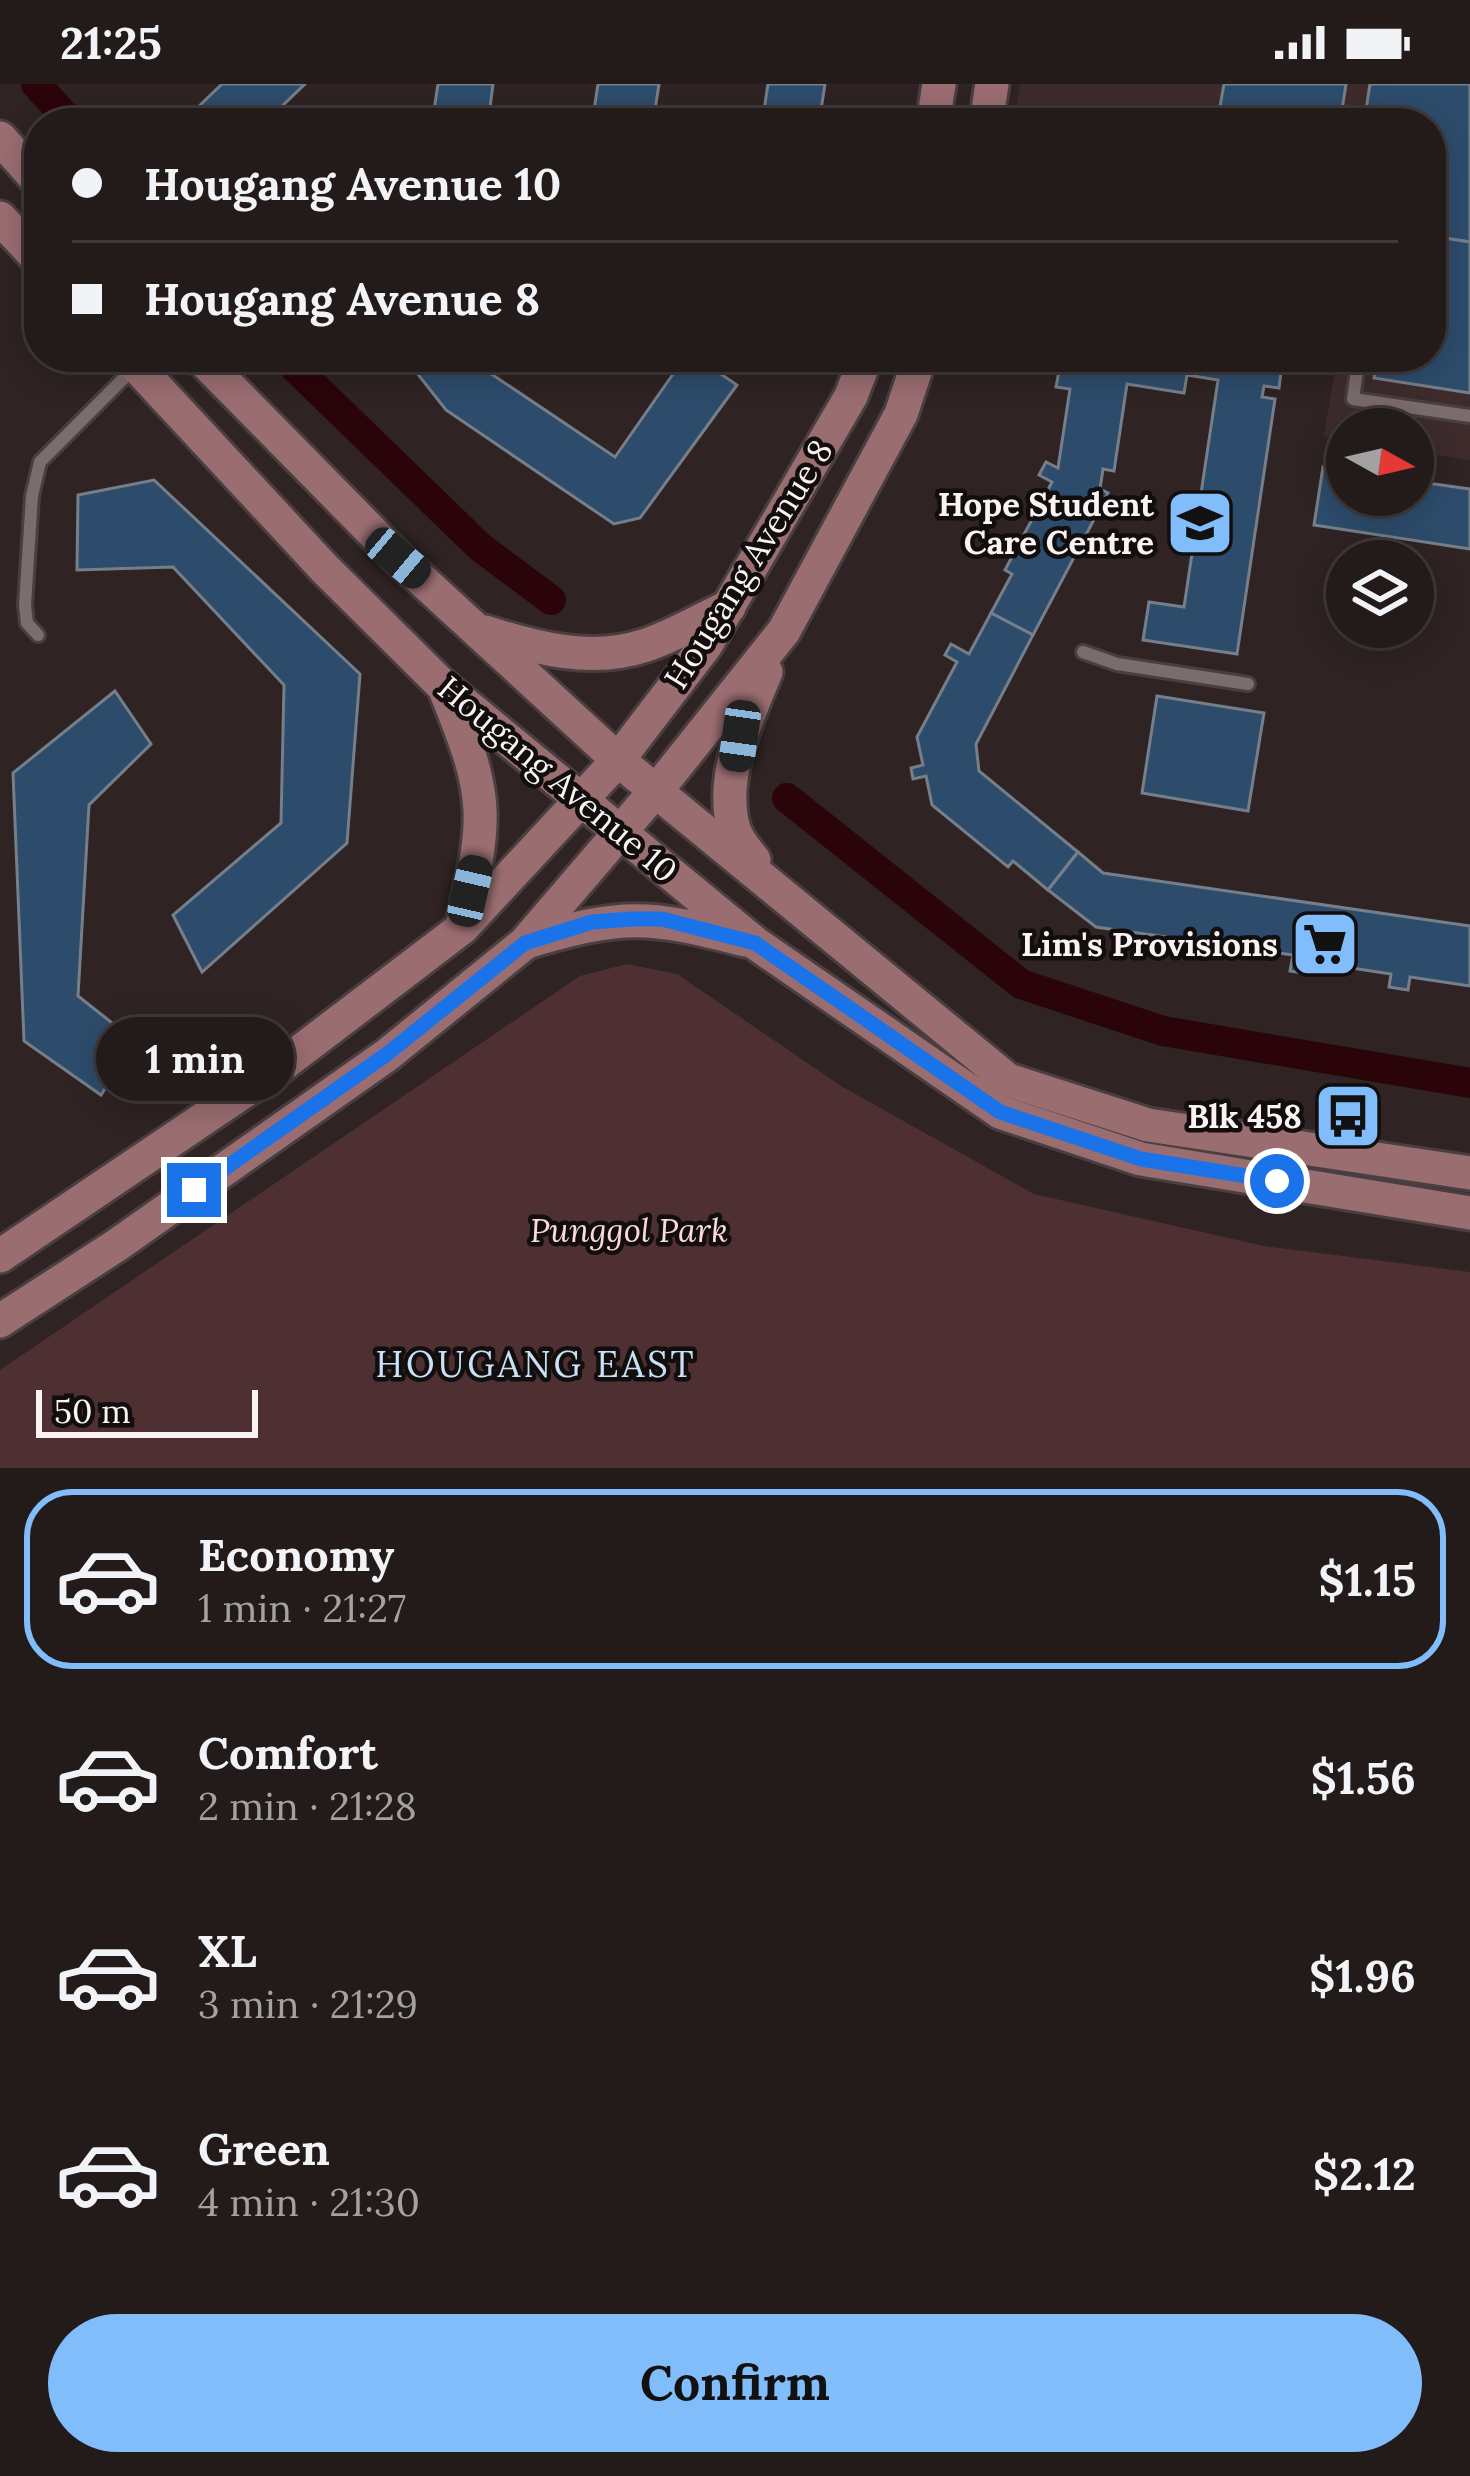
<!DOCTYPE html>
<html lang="en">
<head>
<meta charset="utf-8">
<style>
  body { margin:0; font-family:Lora,serif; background:#2b2323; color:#f1f3f6; height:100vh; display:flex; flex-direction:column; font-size:45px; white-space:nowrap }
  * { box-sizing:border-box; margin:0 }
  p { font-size:39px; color:#a3a1a2 }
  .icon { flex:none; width:66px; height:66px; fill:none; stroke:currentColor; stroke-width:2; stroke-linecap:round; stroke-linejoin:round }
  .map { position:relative; height:1384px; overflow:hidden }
  .panel { display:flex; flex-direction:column; background:#231a1a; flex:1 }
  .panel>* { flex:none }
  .banner { position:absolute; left:24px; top:24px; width:1422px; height:264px; border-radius:48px; box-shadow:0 6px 30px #0003,0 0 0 3px #403839; display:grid; align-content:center; height:264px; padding:0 48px; background:#231a1a }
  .needle { width:78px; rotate:98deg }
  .tools { position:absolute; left:1326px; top:324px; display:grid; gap:24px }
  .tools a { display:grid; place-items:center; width:108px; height:108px; border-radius:50%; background:#231a1a; box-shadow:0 6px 30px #0003,0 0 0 3px #403839; font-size:60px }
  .scale { position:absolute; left:36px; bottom:30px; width:222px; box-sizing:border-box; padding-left:12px; border:6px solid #fbf3f3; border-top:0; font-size:33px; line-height:42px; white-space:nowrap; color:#fbf3f3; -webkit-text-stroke:9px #130e0e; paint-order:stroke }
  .end { position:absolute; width:54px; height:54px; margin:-27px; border:15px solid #1a73e8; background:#fff; box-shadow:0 0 0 6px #fff }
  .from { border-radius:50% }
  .bubble { position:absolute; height:84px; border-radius:42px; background:#231a1a; box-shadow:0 6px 30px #0003,0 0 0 3px #403839; font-size:39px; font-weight:800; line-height:84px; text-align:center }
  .car { position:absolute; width:36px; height:72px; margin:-36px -18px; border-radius:15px; box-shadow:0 0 9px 3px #0007; background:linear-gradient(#222 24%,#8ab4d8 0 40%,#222 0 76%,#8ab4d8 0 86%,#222 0) }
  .banner b { display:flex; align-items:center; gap:42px; height:114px; font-size:45px }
  .banner b+b { border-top:3px solid #403839 }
  .banner i { width:30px; height:30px; background:#f1f3f6 }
  ul { padding:21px 0 0; list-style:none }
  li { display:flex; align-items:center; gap:36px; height:180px; margin:0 24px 18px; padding:0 24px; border:6px solid transparent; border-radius:48px }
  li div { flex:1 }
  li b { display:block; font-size:45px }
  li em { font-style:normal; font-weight:800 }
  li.selected { border-color:#80bdfa }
  li>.icon { width:108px; height:108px; stroke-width:1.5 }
  .cta { display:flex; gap:24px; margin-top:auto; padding:24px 48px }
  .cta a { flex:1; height:138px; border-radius:72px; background:#80bdfa; color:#111; font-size:48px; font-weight:800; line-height:138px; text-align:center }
  .status { display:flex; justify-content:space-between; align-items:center; height:84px; padding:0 60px; background:#231a1a; direction:ltr }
  .status svg { height:33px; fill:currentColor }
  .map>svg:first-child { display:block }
  .built { fill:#3e2c2d }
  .green { fill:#4e3032 }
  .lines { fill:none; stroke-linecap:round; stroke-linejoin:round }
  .canal { stroke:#2b040a; stroke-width:30 }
  .building { fill:#2d4c6c; stroke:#767f89; stroke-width:3 }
  .lane-casing { stroke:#493f40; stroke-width:18 }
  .secondary-casing { stroke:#493f40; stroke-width:39 }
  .lane { stroke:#7b6c6d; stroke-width:12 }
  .secondary { stroke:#9a6d71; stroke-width:33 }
  .route { stroke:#1a73e8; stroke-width:15 }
  .labels { text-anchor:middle; stroke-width:9; stroke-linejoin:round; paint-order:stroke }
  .poi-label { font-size:33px; font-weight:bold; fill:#fbf3f3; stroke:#130e0e; text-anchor:end }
  .street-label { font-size:33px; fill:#fbf3f3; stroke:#130e0e }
  .park-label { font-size:33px; font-style:italic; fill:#fcdadb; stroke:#130e0e }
  .neighbourhood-label { font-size:36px; letter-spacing:3px; fill:#cae0f7; stroke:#130e0e }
</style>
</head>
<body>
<div class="status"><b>21:25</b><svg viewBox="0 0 49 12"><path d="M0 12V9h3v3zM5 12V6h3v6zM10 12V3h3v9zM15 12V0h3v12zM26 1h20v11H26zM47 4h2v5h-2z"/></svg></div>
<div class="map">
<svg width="1470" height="1384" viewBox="0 0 1470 1384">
  <rect width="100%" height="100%" fill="#2f2323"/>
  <path class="built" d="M1020,0H1470V376L1413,367V345H1347V356L1324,352L1337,273H1431V39H1014Z"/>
  <path class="green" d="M627,880L677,890L841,1002L1034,1110L1264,1162L1470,1188V1384H0V1286L580,892Z"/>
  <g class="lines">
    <g class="canal">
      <path d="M36,0L71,39"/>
      <path d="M284,273L480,463L551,516"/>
      <path d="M787,714L1021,900L1163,947L1470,999"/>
    </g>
  </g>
  <g class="building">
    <path d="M222,0H305L277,27L288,39H212L198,23Z"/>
    <path d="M438,0H493L488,39H432Z"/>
    <path d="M598,0H659L653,39H592Z"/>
    <path d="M768,0H825L819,39H762Z"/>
    <path d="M1224,0H1346L1340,39H1250L1218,34Z"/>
    <path d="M1370,0H1470V158L1431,152V39H1364Z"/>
    <path d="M1431,152L1470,158V309L1374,294L1377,273H1431Z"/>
    <path d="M472,273L481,283L615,373L685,273H696L737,301L640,434L614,440L446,326L405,274Z"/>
    <path d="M1073,273H1120L1141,278L1142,273H1190L1184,309L1127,300L1114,387L1103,385L1100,405L1108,409L1033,551L991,529L1012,490L1005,486L1052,398L1039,391L1046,378L1058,384L1070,305L1056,303L1059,287L1071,288Z"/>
    <path d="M1190,273H1283L1279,304L1264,302L1262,313L1275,315L1237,570L1143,556L1149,518L1184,523L1218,296L1187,291Z"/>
    <path d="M1323,383L1347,387V411H1413V397L1470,405V465L1314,441Z"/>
    <path d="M154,396L360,590L347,759L202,888L173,831L281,739L284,601L173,483L77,486L78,411Z"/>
    <path d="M991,529L1033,551L976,660L979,687L1078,768L1048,806L1013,777L1008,783L932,721L926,692L913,695L911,684L923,681L917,653L957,578L945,571L951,560L969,570Z"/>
    <path d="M115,607L151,660L89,721L78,912L135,957L101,1011L24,957L13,689Z"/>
    <path d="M1157,612L1264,629L1248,727L1142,709Z"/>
    <path d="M1078,768L1103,789L1470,842V902L1410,893L1408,906L1389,903L1391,890L1312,878L1310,890L1290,887L1293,871L1096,843L1048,806Z"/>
  </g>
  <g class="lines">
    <g class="lane-casing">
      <g id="lane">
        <path d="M1359,273L1353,315L1470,332"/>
        <path d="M38,551L27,539L25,521L32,412L40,378L134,284"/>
        <path d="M1083,568L1117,580L1248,600"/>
      </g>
    </g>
    <g class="secondary-casing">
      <g id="secondary">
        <path d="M933,39L939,0"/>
        <path d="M986,39L992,0"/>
        <path d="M0,54L39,98"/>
        <path d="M0,134L39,176"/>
        <path d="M128,273L325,485L443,602L755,859L1000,1028L1141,1075L1470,1129"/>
        <path d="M200,273L398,474L618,676L1008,996L1148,1041L1470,1089"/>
        <path d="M485,548C535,564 591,579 643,562C672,553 701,535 729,523"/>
        <path d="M446,608C489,714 488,732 462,842"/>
        <path d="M754,776C747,767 737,756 734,745C719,695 747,633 766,588"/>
        <path d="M527,858C624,829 648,831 745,856"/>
        <path d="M0,1172L273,988L462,844L618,676L706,561L851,312L866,273"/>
        <path d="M0,1237L117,1161L387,971L525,859L669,691L784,547L901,330L920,273"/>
      </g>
    </g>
    <use href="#lane" class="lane"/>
    <use href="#secondary" class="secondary"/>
  </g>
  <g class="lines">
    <path class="route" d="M194,1106L387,970L525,859L592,838L632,835H662L755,859L1000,1028L1141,1075L1277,1097"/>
  </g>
  <defs>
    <g id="school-square" transform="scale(3.45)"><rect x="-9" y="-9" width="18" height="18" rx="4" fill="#80bdfa" stroke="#130e0e"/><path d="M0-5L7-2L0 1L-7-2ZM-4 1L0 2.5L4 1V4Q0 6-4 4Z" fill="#111"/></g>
    <g id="supermarket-square" transform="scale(3.45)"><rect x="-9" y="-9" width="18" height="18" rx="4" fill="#80bdfa" stroke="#130e0e"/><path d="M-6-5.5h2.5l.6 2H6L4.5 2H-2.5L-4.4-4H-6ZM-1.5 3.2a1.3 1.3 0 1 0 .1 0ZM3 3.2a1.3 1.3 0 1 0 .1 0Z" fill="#111"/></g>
    <g id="bus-square" transform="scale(3.45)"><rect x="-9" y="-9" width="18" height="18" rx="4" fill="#80bdfa" stroke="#130e0e"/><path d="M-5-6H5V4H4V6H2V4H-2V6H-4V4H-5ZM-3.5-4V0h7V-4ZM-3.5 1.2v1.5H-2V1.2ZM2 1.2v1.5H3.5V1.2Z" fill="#111"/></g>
  </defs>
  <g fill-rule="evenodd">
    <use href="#school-square" x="1200" y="439"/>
    <use href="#supermarket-square" x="1325" y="860"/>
    <use href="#bus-square" x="1348" y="1032"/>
  </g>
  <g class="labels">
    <g class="poi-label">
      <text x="1154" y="432">Hope Student<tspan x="1154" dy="38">Care Centre</tspan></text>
      <text x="1278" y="872">Lim's Provisions</text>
      <text x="1302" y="1044">Blk 458</text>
    </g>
    <g class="street-label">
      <text transform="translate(748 480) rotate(-58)" y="12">Hougang Avenue 8</text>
      <text transform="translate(558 695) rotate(40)" y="12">Hougang Avenue 10</text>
    </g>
    <g class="park-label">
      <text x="629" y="1158">Punggol Park</text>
    </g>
    <g class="neighbourhood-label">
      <text x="536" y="1293">HOUGANG EAST</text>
    </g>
  </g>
</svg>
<div class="tools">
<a><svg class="needle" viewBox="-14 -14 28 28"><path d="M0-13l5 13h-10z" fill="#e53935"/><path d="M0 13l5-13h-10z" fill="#a3a1a2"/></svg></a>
<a><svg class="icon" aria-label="layers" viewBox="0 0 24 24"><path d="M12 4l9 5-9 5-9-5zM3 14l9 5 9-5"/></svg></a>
</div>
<div class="scale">50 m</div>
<i class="end from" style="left:1277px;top:1097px"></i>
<i class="end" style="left:194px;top:1106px"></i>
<div class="bubble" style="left:96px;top:933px;width:198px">1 min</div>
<i class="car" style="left:398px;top:474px;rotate:130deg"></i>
<i class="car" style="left:740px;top:652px;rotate:188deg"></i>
<i class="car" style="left:470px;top:807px;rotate:13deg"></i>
<div class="banner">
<b><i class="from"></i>Hougang Avenue 10</b>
<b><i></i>Hougang Avenue 8</b>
</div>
</div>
<section class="panel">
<ul>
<li class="selected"><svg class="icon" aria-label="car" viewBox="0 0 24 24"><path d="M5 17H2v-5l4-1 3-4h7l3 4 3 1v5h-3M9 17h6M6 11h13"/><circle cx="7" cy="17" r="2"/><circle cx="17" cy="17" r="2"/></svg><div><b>Economy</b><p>1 min · 21:27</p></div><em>$1.15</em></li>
<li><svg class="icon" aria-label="car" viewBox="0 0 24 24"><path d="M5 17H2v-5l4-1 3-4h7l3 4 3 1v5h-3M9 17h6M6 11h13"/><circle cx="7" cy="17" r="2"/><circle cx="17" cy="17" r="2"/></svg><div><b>Comfort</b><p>2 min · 21:28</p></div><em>$1.56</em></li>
<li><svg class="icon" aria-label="car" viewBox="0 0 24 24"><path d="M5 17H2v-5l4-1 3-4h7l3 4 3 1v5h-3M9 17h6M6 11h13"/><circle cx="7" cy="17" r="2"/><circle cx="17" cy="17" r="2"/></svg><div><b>XL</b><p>3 min · 21:29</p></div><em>$1.96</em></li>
<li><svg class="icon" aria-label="car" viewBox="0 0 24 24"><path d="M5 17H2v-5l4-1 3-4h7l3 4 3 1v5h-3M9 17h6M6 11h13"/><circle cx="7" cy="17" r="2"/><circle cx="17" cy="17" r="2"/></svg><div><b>Green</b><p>4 min · 21:30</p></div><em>$2.12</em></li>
</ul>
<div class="cta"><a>Confirm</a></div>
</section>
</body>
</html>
